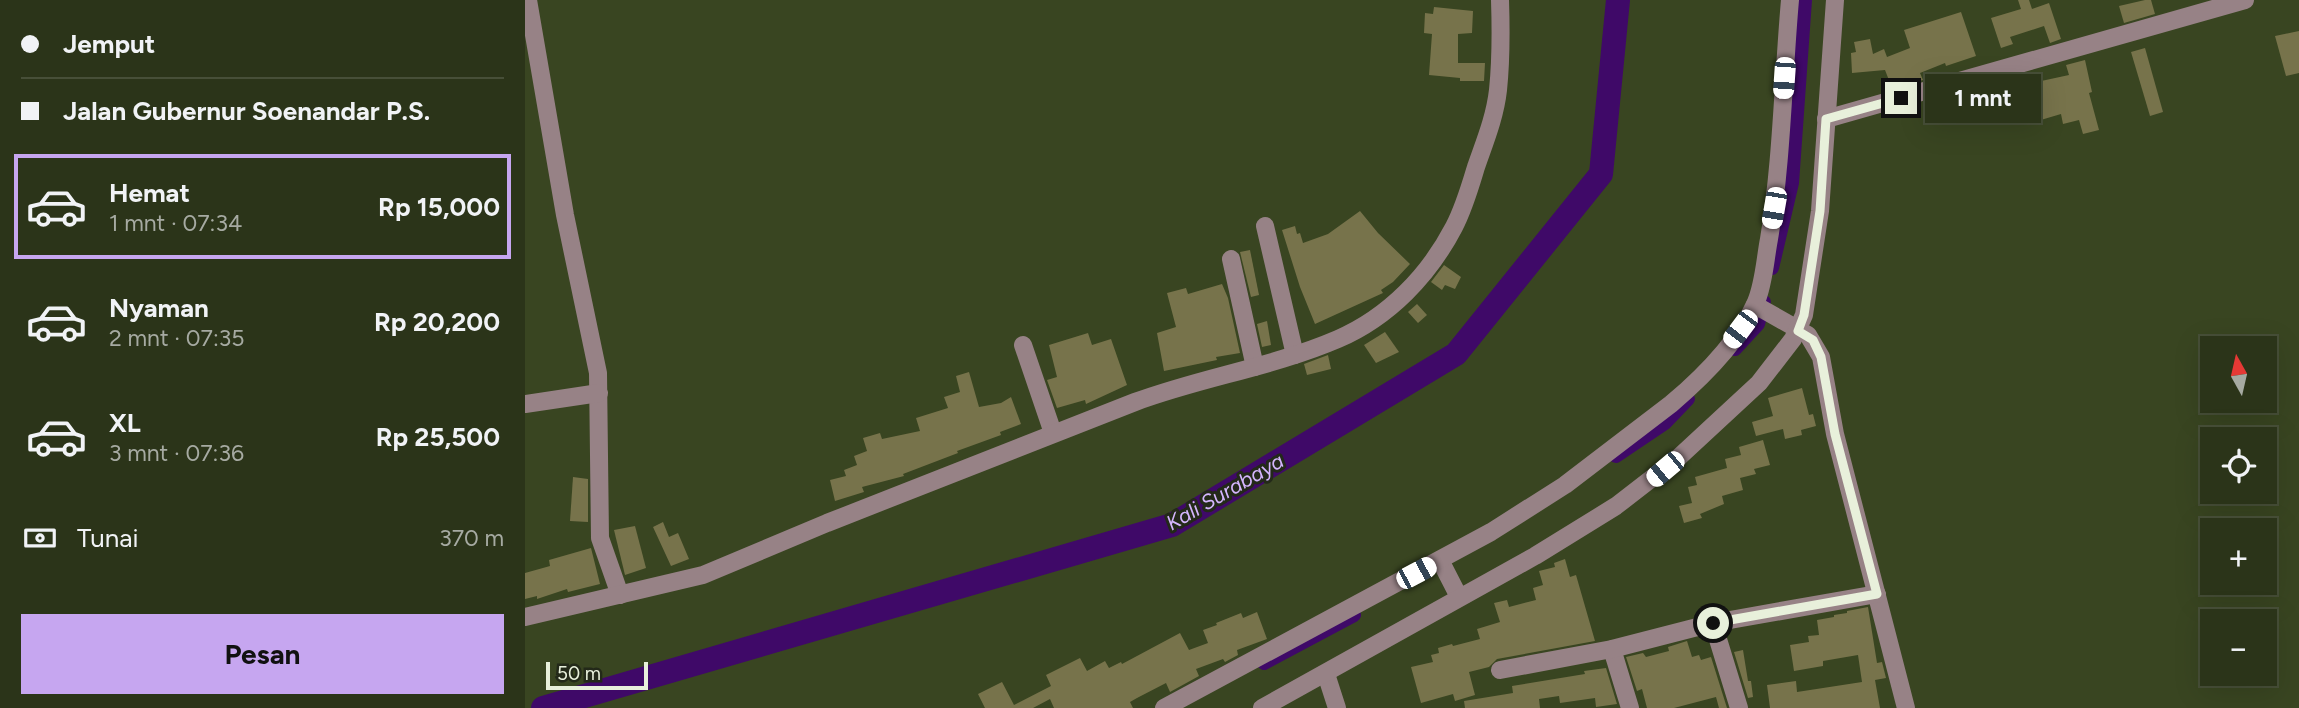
<!DOCTYPE html>
<html lang="id">
<head>
<meta charset="utf-8">
<style>
  body { margin:0; font-family:Figtree,sans-serif; background:#333c22; color:#f1f3f6; height:100vh; display:flex; flex-direction:column; font-size:26px; white-space:nowrap }
  * { box-sizing:border-box; margin:0 }
  p { font-size:23px; color:#a6aaa2 }
  .icon { flex:none; width:38px; height:38px; fill:none; stroke:currentColor; stroke-width:2; stroke-linecap:round; stroke-linejoin:round }
  .map { position:relative; flex:1; overflow:hidden }
  .sheet { display:flex; flex-direction:column; background:#2b3419; width:525px }
  .sheet>* { flex:none }
  .top-card { display:grid; align-content:center; height:154px; padding:0 21px; background:#2b3419 }
  .needle { width:46px; rotate:352deg }
  .fabs { position:absolute; left:1675px; top:336px; display:grid; gap:14px }
  .fabs a { display:grid; place-items:center; width:77px; height:77px; border-radius:0px; background:#2b3419; box-shadow:0 7px 28px #0002,0 0 0 2px #474f38; font-size:35px }
  .scale { position:absolute; left:21px; bottom:18px; width:102px; box-sizing:border-box; padding-left:7px; border:4px solid #e8f0db; border-top:0; font-size:19px; line-height:24px; white-space:nowrap; color:#e8f0db; -webkit-text-stroke:5px #232919; paint-order:stroke }
  .end { position:absolute; width:32px; height:32px; margin:-16px; border:9px solid #e8f0db; background:#111; box-shadow:0 0 0 4px #111 }
  .from { border-radius:50% }
  .bubble { position:absolute; height:49px; border-radius:0px; background:#2b3419; box-shadow:0 7px 28px #0002,0 0 0 2px #474f38; font-size:23px; font-weight:700; line-height:49px; text-align:center }
  .car { position:absolute; width:21px; height:42px; margin:-21px -10px; border-radius:9px; box-shadow:0 0 5px 2px #0007; background:linear-gradient(#fff 24%,#345 0 40%,#fff 0 76%,#345 0 86%,#fff 0) }
  .top-card b { display:flex; align-items:center; gap:24px; height:66px; font-size:26px }
  .top-card b+b { border-top:2px solid #474f38 }
  .top-card i { width:18px; height:18px; background:#f1f3f6 }
  ul { padding:0; list-style:none }
  li { display:flex; align-items:center; gap:21px; height:105px; margin:0 14px 10px; padding:0 7px; border:4px solid transparent; border-radius:0px }
  li div { flex:1 }
  li b { display:block; font-size:26px }
  li em { font-style:normal; font-weight:700 }
  li.current { border-color:#c6a6f0 }
  li>.icon { width:63px; height:63px; stroke-width:1.5 }
  .pay { display:flex; align-items:center; gap:18px; height:77px; padding:0 21px; font-size:26px }
  .pay p { margin-inline-start:auto }
  .button { display:flex; gap:14px; margin-top:auto; padding:14px 21px }
  .button a { flex:1; height:80px; border-radius:0px; background:#c6a6f0; color:#111; font-size:28px; font-weight:700; line-height:80px; text-align:center }
  main { display:flex; flex:1; min-height:0 }
  .map>svg:first-child { display:block }
  .lines { fill:none; stroke-linecap:round; stroke-linejoin:round }
  .canal { stroke:#3f0968; stroke-width:14 }
  .river { stroke:#3f0968; stroke-width:24 }
  .building { fill:#77734b }
  .minor { stroke:#978286; stroke-width:18 }
  .route { stroke:#e8f0db; stroke-width:9 }
  .labels { text-anchor:middle; stroke-width:6; stroke-linejoin:round; paint-order:stroke }
  .water-label { font-size:21px; font-style:italic; fill:#d4b5fe; stroke:#232919 }
</style>
</head>
<body>
<main>
<section class="sheet">
<div class="top-card">
<b><i class="from"></i>Jemput</b>
<b><i></i>Jalan Gubernur Soenandar P.S.</b>
</div>
<ul>
<li class="current"><svg class="icon" aria-label="car" viewBox="0 0 24 24"><path d="M5 17H2v-5l4-1 3-4h7l3 4 3 1v5h-3M9 17h6M6 11h13"/><circle cx="7" cy="17" r="2"/><circle cx="17" cy="17" r="2"/></svg><div><b>Hemat</b><p>1 mnt · 07:34</p></div><em>Rp 15,000</em></li>
<li><svg class="icon" aria-label="car" viewBox="0 0 24 24"><path d="M5 17H2v-5l4-1 3-4h7l3 4 3 1v5h-3M9 17h6M6 11h13"/><circle cx="7" cy="17" r="2"/><circle cx="17" cy="17" r="2"/></svg><div><b>Nyaman</b><p>2 mnt · 07:35</p></div><em>Rp 20,200</em></li>
<li><svg class="icon" aria-label="car" viewBox="0 0 24 24"><path d="M5 17H2v-5l4-1 3-4h7l3 4 3 1v5h-3M9 17h6M6 11h13"/><circle cx="7" cy="17" r="2"/><circle cx="17" cy="17" r="2"/></svg><div><b>XL</b><p>3 mnt · 07:36</p></div><em>Rp 25,500</em></li>
</ul>
<div class="pay"><svg class="icon" aria-label="cash" viewBox="0 0 24 24"><path d="M3 7h18v10H3z"/><circle cx="12" cy="12" r="2"/></svg>Tunai<p>370 m</p></div>
<div class="button"><a>Pesan</a></div>
</section>
<div class="map">
<svg width="1774" height="708" viewBox="0 0 1774 708">
  <rect width="100%" height="100%" fill="#394521"/>
  <g class="lines">
    <g class="canal">
      <path d="M1247,268L1267,183L1280,0"/>
      <path d="M1210,349L1233,324L1239,302"/>
      <path d="M1091,456L1140,423L1163,399"/>
      <path d="M739,663L829,615"/>
    </g>
    <path class="river" d="M18,708L647,525L931,354L1076,174L1093,0"/>
  </g>
  <g class="building">
    <path d="M1493,0H1504L1507,9L1524,3L1536,39L1525,43L1519,26L1485,37L1488,44L1476,48L1466,18L1496,9Z"/>
    <path d="M1620,0H1626L1630,14L1599,23L1594,6Z"/>
    <path d="M909,7L948,11L947,33L933,34V63H960L959,81H935V78L904,75L907,34L899,33L900,13L908,14Z"/>
    <path d="M1436,12L1451,56L1421,66L1420,63L1395,73L1398,80L1367,88L1360,70L1327,73L1326,53L1331,52L1329,42L1345,39L1348,54L1359,49L1362,57L1385,48L1379,30Z"/>
    <path d="M1774,31V73L1761,76L1750,36Z"/>
    <path d="M1620,48L1638,112L1625,116L1606,52Z"/>
    <path d="M1560,60L1567,92L1564,93L1574,130L1558,134L1554,120L1538,124L1536,114L1509,122L1504,105L1506,104L1502,84L1544,75L1541,65Z"/>
    <path d="M835,211L853,233L885,264L868,282L856,290L858,293L790,324L775,287L757,230L770,226L772,234L775,233L778,243L803,234Z"/>
    <path d="M725,250L734,295L726,297L715,252Z"/>
    <path d="M919,265L936,277L930,289L920,285L917,290L906,282Z"/>
    <path d="M697,284L703,298L715,353L691,357L692,360L639,371L632,333L651,327L642,293L661,288L663,294Z"/>
    <path d="M892,304L902,315L893,323L883,312Z"/>
    <path d="M742,321L746,345L737,347L732,324Z"/>
    <path d="M860,332L874,352L851,363L839,345Z"/>
    <path d="M563,333L567,345L586,339L602,385L561,404L560,400L532,408L522,380L532,377L524,345Z"/>
    <path d="M803,355L806,369L782,375L779,364Z"/>
    <path d="M444,372L454,407L476,403L486,397L496,424L475,432L476,435L432,451L433,453L378,474L379,476L337,487L339,492L310,501L305,480L321,476L319,470L332,465L329,456L342,451L338,438L355,433L357,439L395,431L391,418L423,408L419,397L435,392L431,376Z"/>
    <path d="M1277,388L1284,415L1288,414L1291,426L1276,430L1277,435L1260,439L1258,429L1231,436L1227,422L1248,416L1243,398Z"/>
    <path d="M1238,440L1245,465L1229,469L1231,474L1215,478L1218,490L1197,496L1199,504L1175,514L1177,518L1159,523L1154,506L1167,503L1163,487L1172,485L1170,477L1202,468L1200,459L1216,455L1214,447Z"/>
    <path d="M48,477L63,479V522L45,521Z"/>
    <path d="M138,522L144,537L153,533L164,559L146,566L128,527Z"/>
    <path d="M110,526L121,568L100,575L89,530Z"/>
    <path d="M66,548L75,584L43,592L42,589L12,599V596L0,599V573L25,566L24,560Z"/>
    <path d="M1040,559L1045,577L1051,575L1070,641L972,659L964,667L944,672L950,695L930,701L928,694L896,703L886,667L908,662L906,655L914,653L913,648L927,644L928,646L955,639L952,629L975,622L969,603L982,600L984,607L1011,600L1008,588L1018,585L1014,571L1030,567L1029,563Z"/>
    <path d="M1343,607L1352,663L1357,662L1361,678L1350,680L1355,708H1245L1242,685L1271,681L1272,692L1337,682L1333,655L1298,661V666L1269,671L1265,645L1284,642L1283,636L1294,635L1292,620L1309,617V615L1322,613V611Z"/>
    <path d="M732,612L742,639L712,650L713,655L700,662L698,659L671,669L674,676L645,692L641,683L612,698L605,702L608,708H529L525,699L508,708H460L453,694L477,682L489,705L526,686L521,675L555,658L562,671L580,661L584,668L596,662L597,664L655,633L664,650L683,643L678,630L692,625L691,623L716,613L718,618Z"/>
    <path d="M1162,641L1167,657L1174,655L1176,660L1186,657L1202,708H1194L1191,697L1149,708H1122L1117,689L1112,691L1101,657L1118,653L1121,657L1144,651L1143,647Z"/>
    <path d="M1218,650L1223,681H1226L1228,697L1223,698L1209,652Z"/>
    <path d="M1081,668L1092,704L1071,707L1070,698L1035,703L1034,696L1014,699L1015,708H940L939,701L988,693L987,686L1060,674L1059,671Z"/>
  </g>
  <g class="lines">
    <g class="minor">
      <path d="M3,0L40,215L73,373L75,538L95,595"/>
      <path d="M1301,119L1720,0"/>
      <path d="M740,226L770,355"/>
      <path d="M706,259L730,367"/>
      <path d="M1230,305L1283,335L1296,357L1310,434L1381,708"/>
      <path d="M498,345L528,433"/>
      <path d="M0,404L74,393"/>
      <path d="M915,560L934,597"/>
      <path d="M0,617L178,575L302,523L610,402C677,377 748,367 813,339C864,317 904,275 929,227C939,208 945,187 951,167C960,141 970,117 973,90C976,61 976,30 975,0"/>
      <path d="M1188,623L1214,708"/>
      <path d="M1087,649L1105,708"/>
      <path d="M975,670L1087,649L1188,623L1352,594"/>
      <path d="M801,674L812,708"/>
      <path d="M639,708L966,532L1040,485L1146,404C1178,377 1214,341 1231,302C1239,283 1240,260 1244,239C1257,161 1258,79 1265,0"/>
      <path d="M737,708L1010,556L1091,506L1153,458L1234,383L1268,339L1279,315L1295,211L1310,0"/>
    </g>
  </g>
  <g class="lines">
    <path class="route" d="M1188,623L1352,594L1310,434L1296,357L1288,340L1273,331L1279,315L1295,211L1301,119L1376,98"/>
  </g>
  <g class="labels">
    <g class="water-label">
      <text transform="translate(700 492) rotate(-30)" y="7">Kali Surabaya</text>
    </g>
  </g>
</svg>
<div class="fabs">
<a><svg class="needle" viewBox="-14 -14 28 28"><path d="M0-13l5 13h-10z" fill="#e53935"/><path d="M0 13l5-13h-10z" fill="#a6aaa2"/></svg></a>
<a><svg class="icon" aria-label="locate" viewBox="0 0 24 24"><circle cx="12" cy="12" r="6"/><path d="M12 2v4M12 18v4M2 12h4M18 12h4"/></svg></a>
<a>+</a>
<a>−</a>
</div>
<div class="scale">50 m</div>
<i class="end from" style="left:1188px;top:623px"></i>
<i class="end" style="left:1376px;top:98px"></i>
<div class="bubble" style="left:1400px;top:74px;width:116px">1 mnt</div>
<i class="car" style="left:1259px;top:78px;rotate:184deg"></i>
<i class="car" style="left:1249px;top:208px;rotate:190deg"></i>
<i class="car" style="left:1215px;top:329px;rotate:217deg"></i>
<i class="car" style="left:1140px;top:469px;rotate:230deg"></i>
<i class="car" style="left:891px;top:573px;rotate:62deg"></i>
</div>
</main>
</body>
</html>
